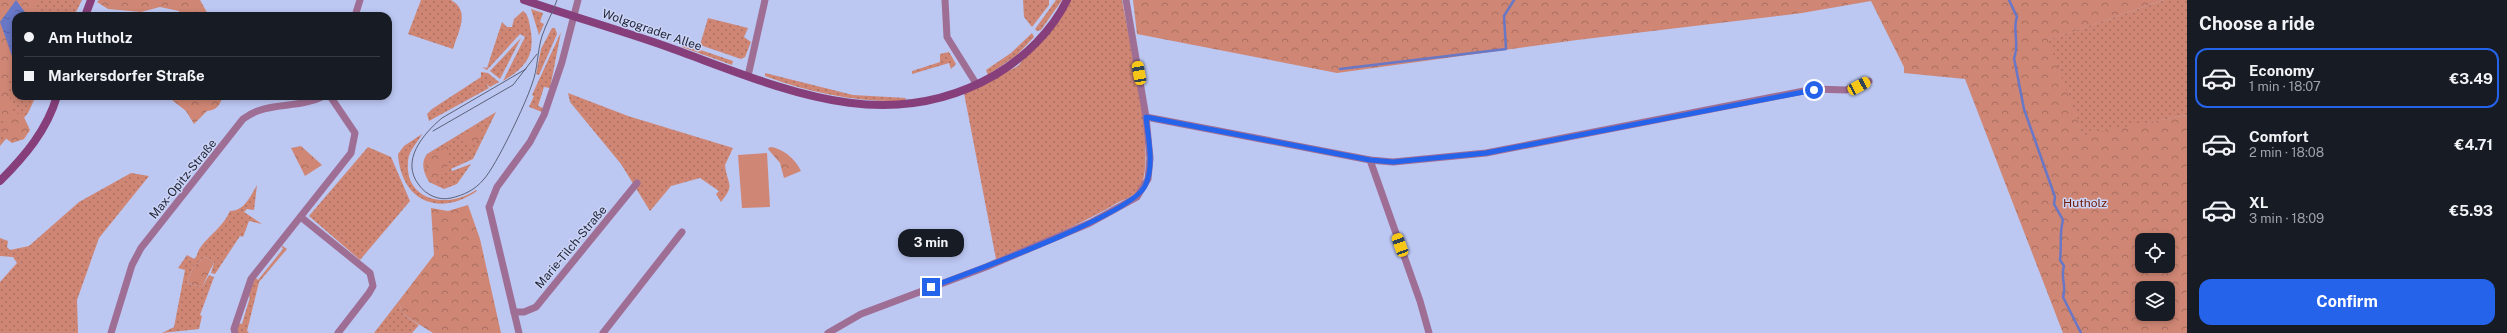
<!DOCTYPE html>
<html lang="en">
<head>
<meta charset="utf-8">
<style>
  body { margin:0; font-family:"Public Sans",sans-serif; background:#242831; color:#f1f3f6; height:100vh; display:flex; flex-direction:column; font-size:15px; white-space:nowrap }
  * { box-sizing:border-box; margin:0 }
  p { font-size:13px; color:#9ea1a6 }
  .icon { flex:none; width:22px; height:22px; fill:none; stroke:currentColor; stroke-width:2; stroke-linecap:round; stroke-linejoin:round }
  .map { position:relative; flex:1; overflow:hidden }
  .details { display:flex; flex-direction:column; background:#171b24; width:320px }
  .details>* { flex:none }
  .guide { position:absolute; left:12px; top:12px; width:380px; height:88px; border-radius:12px; box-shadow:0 2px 6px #0003; display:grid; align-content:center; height:88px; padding:0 12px; background:#171b24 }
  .tools { position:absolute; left:2135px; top:233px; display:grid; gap:8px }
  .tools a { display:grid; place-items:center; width:40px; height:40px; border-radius:8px; background:#171b24; box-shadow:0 2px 6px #0003; font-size:20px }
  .end { position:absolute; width:18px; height:18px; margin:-9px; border:5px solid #2563eb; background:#fff; box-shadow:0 0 0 2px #fff }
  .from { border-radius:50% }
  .bubble { position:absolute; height:28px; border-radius:12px; background:#171b24; box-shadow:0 2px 6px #0003; font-size:13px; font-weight:700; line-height:28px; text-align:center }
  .car { position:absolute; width:12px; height:24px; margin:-12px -6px; border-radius:5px; box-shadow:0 0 3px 1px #0007; background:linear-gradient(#f5c518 24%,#345 0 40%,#f5c518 0 76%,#345 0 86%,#f5c518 0) }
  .guide b { display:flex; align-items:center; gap:14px; height:38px; font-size:15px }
  .guide b+b { border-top:1px solid #363941 }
  .guide i { width:10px; height:10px; background:#f1f3f6 }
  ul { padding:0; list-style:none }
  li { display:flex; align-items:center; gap:12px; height:60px; margin:0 8px 6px; padding:0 4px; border:2px solid transparent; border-radius:12px }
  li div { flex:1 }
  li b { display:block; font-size:15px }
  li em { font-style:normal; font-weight:700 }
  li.current { border-color:#2563eb }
  li>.icon { width:36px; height:36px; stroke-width:1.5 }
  h2 { padding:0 12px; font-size:18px; line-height:48px }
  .button { display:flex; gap:8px; margin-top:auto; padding:8px 12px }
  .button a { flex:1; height:46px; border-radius:12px; background:#2563eb; color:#fff; font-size:16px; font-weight:700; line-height:46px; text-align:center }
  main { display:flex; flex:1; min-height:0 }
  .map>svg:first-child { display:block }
  .grass { fill:url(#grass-dots) }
  .forest { fill:url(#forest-crowns); fill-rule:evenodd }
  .pitch { fill:#cf8674 }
  .water { fill:url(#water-ripples) }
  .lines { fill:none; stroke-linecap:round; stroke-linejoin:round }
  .stream { stroke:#6877c6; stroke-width:2.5 }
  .street { stroke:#9f6e95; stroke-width:7 }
  .secondary { stroke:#863f7a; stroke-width:8 }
  .tram { stroke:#5b627b; stroke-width:1 }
  .route { stroke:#2563eb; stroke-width:5 }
  .labels { text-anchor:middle; stroke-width:3; stroke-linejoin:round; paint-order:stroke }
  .street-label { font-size:12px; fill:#232737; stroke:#cbd4f7 }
  .park-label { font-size:12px; fill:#6e1a06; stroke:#cbd4f7 }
</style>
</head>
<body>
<main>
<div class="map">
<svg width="2187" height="333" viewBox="0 0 2187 333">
  <defs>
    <pattern id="grass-dots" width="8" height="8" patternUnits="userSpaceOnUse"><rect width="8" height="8" fill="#cf8674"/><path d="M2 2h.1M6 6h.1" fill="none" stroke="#a86e60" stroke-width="1.8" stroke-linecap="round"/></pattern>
    <pattern id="forest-crowns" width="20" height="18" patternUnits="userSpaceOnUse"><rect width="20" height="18" fill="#cf8674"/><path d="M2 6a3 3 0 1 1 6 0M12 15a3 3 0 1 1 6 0" fill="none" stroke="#a86e60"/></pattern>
    <pattern id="water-ripples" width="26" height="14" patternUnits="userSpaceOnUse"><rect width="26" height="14" fill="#6877c6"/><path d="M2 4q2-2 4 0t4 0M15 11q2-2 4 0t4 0" fill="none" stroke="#5562a2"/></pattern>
  </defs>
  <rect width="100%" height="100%" fill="#bcc7f2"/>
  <g class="grass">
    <path d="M0,0H82L74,16H16V96H36L28,113L0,146Z"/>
    <path d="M421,0H451C471,11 458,32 453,49L408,34Z"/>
    <path d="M1023,0H1049V5L1032,27L1024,17Z"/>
    <path d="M1056,0H1062L1041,30L1037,31L1035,29Z"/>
    <path d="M1069,0H1122C1128,35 1160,165 1138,191C1134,196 1123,200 1117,203C1079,226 1037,242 996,259L964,93L1018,66Z"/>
    <path d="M2164,0H2187V115L2083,136L2047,40Z"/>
    <path d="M531,9L543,13L540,22L544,24L539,35Z"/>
    <path d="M523,11C528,14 529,21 530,27C536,55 526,67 503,81L525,37L520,34L487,70L482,67L487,68L502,22L507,27H512L514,19Z"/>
    <path d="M708,18L748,28L744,37L751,42L745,57L741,59L700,45Z"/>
    <path d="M552,28H555L557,34L539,75L536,74L541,49Z"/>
    <path d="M561,32L550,88L544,87L538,106L543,108L542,112L529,107L534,96L532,95Z"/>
    <path d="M1032,33L1034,37L1017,55L988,75L986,70L1011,53Z"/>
    <path d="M521,38L500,79L490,71Z"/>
    <path d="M683,44L733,61L732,65L682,47Z"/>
    <path d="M949,52L956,64L951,69L949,63L912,74V71L940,62V54Z"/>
    <path d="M481,72L488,73L499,82L490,87L486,84L489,88L429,121L427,114L432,109L481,77Z"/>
    <path d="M765,73L853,95L906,98L904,101C856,102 810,93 765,76Z"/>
    <path d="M568,93L628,116L733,148L725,165C727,185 736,184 721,202L716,194L719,191L700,178L671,186L650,211L621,164L570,102Z"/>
    <path d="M496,112L473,159L451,169L452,171L471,164L457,184L444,189L429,182C424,173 420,163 427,154Z"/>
    <path d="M422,134C418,143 409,149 408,161C404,202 449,209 476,190L477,191C440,217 401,202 398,154L404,146Z"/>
    <path d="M368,147L391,157L410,201L360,260L309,216Z"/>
    <path d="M131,173L149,176L99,238L77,300L78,333H0V282L17,263L13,257L0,256V238L8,241L7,247L10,250L29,246L79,202Z"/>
    <path d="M257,185L254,210L247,209L244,212L262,224L249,221L243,237L240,236L215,274L211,273L214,262L205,257L194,266L187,282L189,284L202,287L209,275L214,277L200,315L202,316L199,329L162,333L174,327L185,270L178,268L187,255L194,259C198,256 197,252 200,248C209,235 223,227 230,211C244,211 250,197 257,185Z"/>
    <path d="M281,245L287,249L259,282L247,331L249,333H237L238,323L242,324L250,297L246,296L255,277L258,280L283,249Z"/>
    <path d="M398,302L404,315L419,325L412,333H374Z"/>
  </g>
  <g class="forest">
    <path d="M0,0H35L38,16H16V69L8,81L12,115L22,113L30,130L24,139L12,143L0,134L5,121L0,119Z"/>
    <path d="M99,0H200L209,16H179V11L160,7L141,12L108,9L97,2Z"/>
    <path d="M1133,0H2164L2048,40L2083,135L2187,115V333H2063L1965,79L1904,73V67L1871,1L1802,13L1577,40L1337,73L1137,34ZM2142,240H2168V266H2142ZM2142,288H2168V314H2142Z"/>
    <path d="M167,96H223C220,105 217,110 207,111L194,124L186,111Z"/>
    <path d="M473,127L482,129L481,138L472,145H466L462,141L461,135Z"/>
    <path d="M448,145L452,148L447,155L449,164L439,174L435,183H432L427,175L425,159Z"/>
    <path d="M301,146L322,165L305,176L291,148Z"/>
    <path d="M770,147C783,148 796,160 801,171L784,178L780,163L768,149Z"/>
    <path d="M468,205L480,239L501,333H433L404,315L398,302L434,255L431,208L448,211Z"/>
    <path d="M205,257L214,262L202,287L189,284L187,282L194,266Z"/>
  </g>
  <path class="pitch" d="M767,153L770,207L742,208L738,155Z"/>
  <path class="water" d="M16,0L25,12V16H16V49L12,56L0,22Z"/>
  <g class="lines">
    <g class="stream">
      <path d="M2009,0L2017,17C2012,30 2020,45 2014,58L2024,109L2055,197L2054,204L2063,220C2059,234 2062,246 2060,260L2064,266C2060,277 2067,286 2063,297L2081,333"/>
      <path d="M1340,69L1506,49L1504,16L1514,0"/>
    </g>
    <g class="street">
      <path d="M945,0L947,37L977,85"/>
      <path d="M355,16L360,0"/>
      <path d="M748,76L765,0"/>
      <path d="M1146,117L1370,160L1393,162L1486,153L1814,89L1846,90L1869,81"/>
      <path d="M1370,160L1420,301L1429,333"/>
      <path d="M302,218L370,273L373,286L369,293L338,333"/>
      <path d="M514,312H524L536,307L637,183"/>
      <path d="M111,333L132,265L141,248L243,119C268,100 296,110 324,96"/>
      <path d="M235,333L234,329L251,279L351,153L355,133L330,96"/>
      <path d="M519,333L489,207L497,187L530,142L544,115L562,62L578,0"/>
      <path d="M603,333L682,232"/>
      <path d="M828,333L861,314L986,267L1090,223L1137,197L1148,179L1150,158L1146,117L1126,0"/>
    </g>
    <g class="secondary">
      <path d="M524,0C571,16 619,30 665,46C775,85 883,140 995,75C1024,58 1052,31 1067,0"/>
      <path d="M85,16L91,0"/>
      <path d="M0,181C25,156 47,130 57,96"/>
    </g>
    <g class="tram">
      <path d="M526,69L442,118C423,134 400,161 419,185C426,195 439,201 451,198C464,195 475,190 484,179C496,166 526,103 532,84C538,69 537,52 542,36C546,24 553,12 557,0"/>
      <path d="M433,131L513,85L537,54"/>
    </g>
  </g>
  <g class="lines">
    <path class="route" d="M931,287C968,273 1131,215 1145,186C1155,166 1148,138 1146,117L1370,160L1393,162L1486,153L1814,90"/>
  </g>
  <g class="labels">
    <g class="street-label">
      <text transform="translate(652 30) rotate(19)" y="4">Wolgograder Allee</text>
      <text transform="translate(183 179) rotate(-51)" y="4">Max-Opitz-Straße</text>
      <text transform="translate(571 247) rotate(-50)" y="4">Marie-Tilch-Straße</text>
    </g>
    <g class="park-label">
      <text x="2085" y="207">Hutholz</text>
    </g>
  </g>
</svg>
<div class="tools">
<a><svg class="icon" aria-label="locate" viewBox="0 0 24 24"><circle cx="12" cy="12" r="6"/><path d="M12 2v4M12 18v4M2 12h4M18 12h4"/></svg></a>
<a><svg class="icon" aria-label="layers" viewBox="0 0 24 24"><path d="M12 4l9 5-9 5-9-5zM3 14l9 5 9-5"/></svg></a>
</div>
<i class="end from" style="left:1814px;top:90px"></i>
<i class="end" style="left:931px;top:287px"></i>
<div class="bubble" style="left:898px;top:229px;width:66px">3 min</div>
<i class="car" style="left:1139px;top:73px;rotate:350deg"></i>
<i class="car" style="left:1859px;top:86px;rotate:62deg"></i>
<i class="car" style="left:1400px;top:245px;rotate:340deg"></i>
<div class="guide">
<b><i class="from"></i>Am Hutholz</b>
<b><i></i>Markersdorfer Straße</b>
</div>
</div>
<section class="details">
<h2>Choose a ride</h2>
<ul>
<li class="current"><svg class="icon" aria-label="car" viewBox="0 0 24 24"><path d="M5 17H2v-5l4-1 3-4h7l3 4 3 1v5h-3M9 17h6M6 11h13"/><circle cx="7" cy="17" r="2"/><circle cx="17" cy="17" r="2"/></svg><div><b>Economy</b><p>1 min · 18:07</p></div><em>€3.49</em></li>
<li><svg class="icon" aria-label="car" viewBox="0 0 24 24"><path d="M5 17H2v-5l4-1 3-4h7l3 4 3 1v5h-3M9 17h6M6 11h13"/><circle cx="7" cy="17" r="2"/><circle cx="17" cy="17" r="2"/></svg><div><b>Comfort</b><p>2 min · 18:08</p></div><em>€4.71</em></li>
<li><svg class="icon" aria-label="car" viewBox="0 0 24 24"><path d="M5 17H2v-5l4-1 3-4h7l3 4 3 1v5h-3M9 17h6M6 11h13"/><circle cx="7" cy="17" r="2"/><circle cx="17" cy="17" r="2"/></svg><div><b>XL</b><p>3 min · 18:09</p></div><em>€5.93</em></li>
</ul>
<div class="button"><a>Confirm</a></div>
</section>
</main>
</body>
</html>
